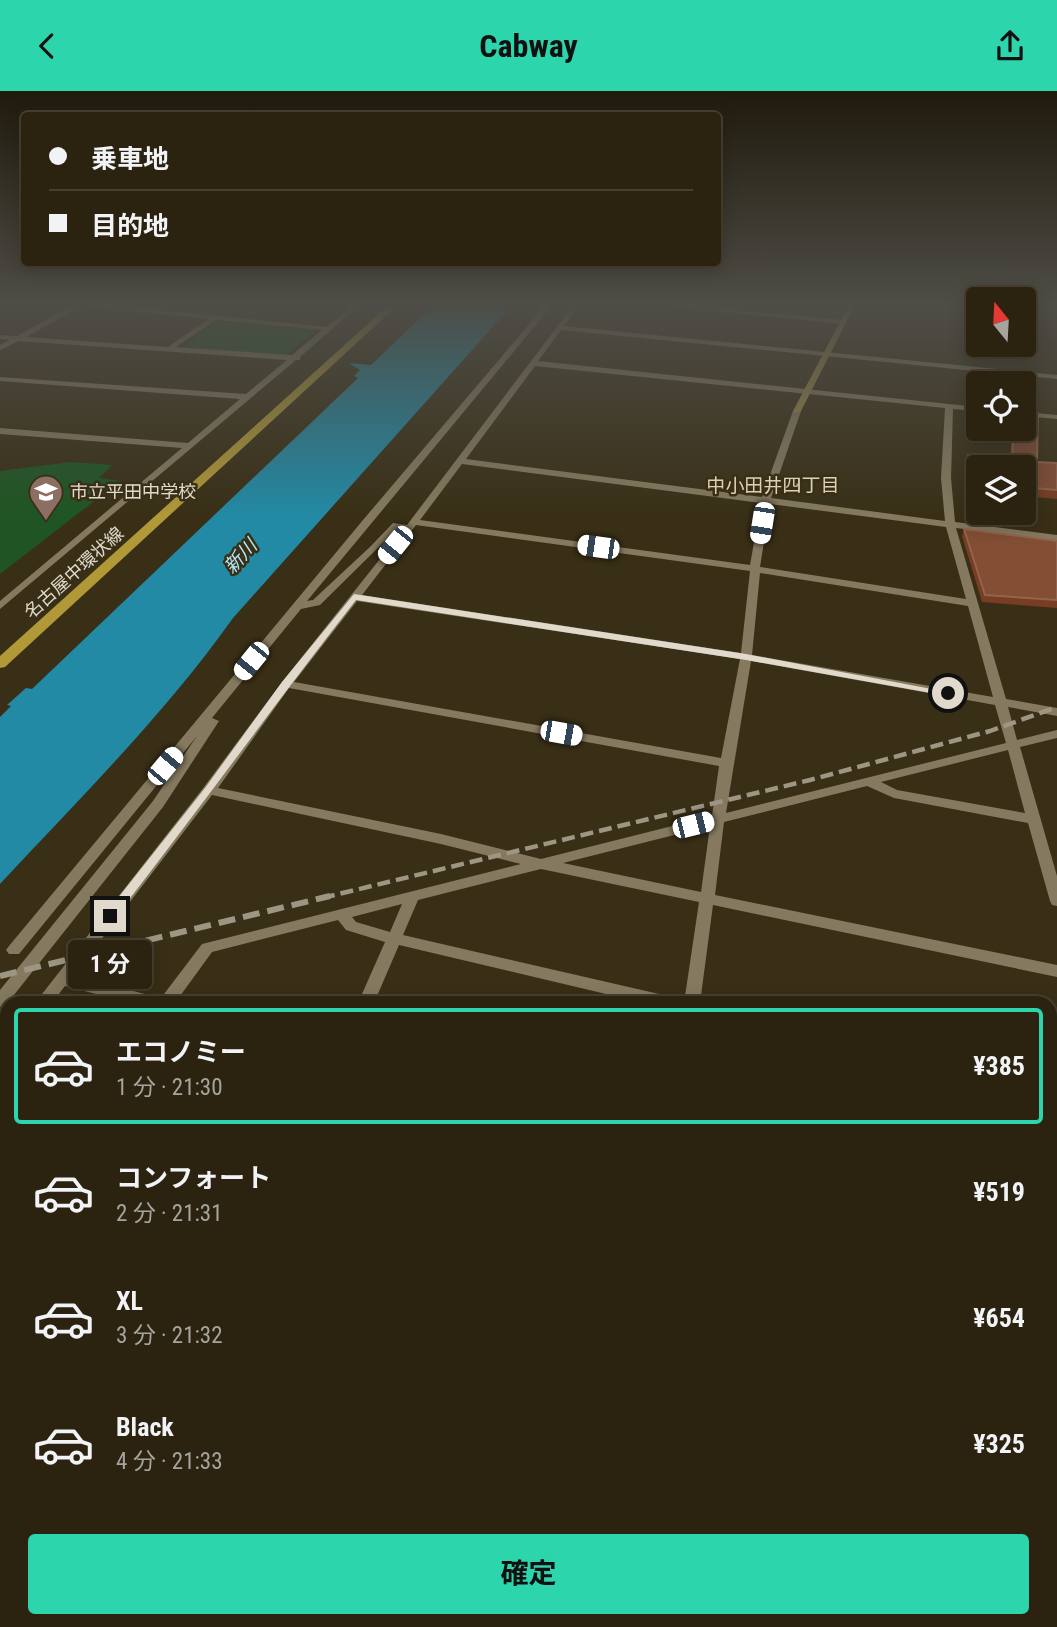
<!DOCTYPE html>
<html lang="ja">
<head>
<meta charset="utf-8">
<style>
  body { margin:0; font-family:"Roboto Condensed","Noto Sans JP",sans-serif; background:#332b19; color:#f1f3f6; height:100vh; display:flex; flex-direction:column; font-size:26px; white-space:nowrap }
  * { box-sizing:border-box; margin:0 }
  p { font-size:23px; color:#a6a49f }
  .icon { flex:none; width:38px; height:38px; fill:none; stroke:currentColor; stroke-width:2; stroke-linecap:round; stroke-linejoin:round }
  .map { position:relative; flex:1; overflow:hidden }
  .panel { position:absolute; left:0px; top:905px; width:1057px; height:632px; display:flex; flex-direction:column; background:#2b2310; border-radius:21px 21px 0 0; box-shadow:0 4px 18px #0003,0 0 0 2px #474030 }
  .panel>* { flex:none }
  .banner { position:absolute; left:21px; top:21px; width:700px; height:154px; border-radius:7px; box-shadow:0 4px 18px #0003,0 0 0 2px #474030; display:grid; align-content:center; height:154px; padding:0 28px; background:#2b2310 }
  .needle { width:46px; rotate:342deg }
  .buttons { position:absolute; left:966px; top:196px; display:grid; gap:14px }
  .buttons a { display:grid; place-items:center; width:70px; height:70px; border-radius:7px; background:#2b2310; box-shadow:0 4px 18px #0003,0 0 0 2px #474030; font-size:35px }
  .end { position:absolute; width:32px; height:32px; margin:-16px; border:9px solid #e1dacc; background:#111; box-shadow:0 0 0 4px #111 }
  .from { border-radius:50% }
  .bubble { position:absolute; height:49px; border-radius:7px; background:#2b2310; box-shadow:0 4px 18px #0003,0 0 0 2px #474030; font-size:23px; font-weight:700; line-height:49px; text-align:center }
  .car { position:absolute; width:21px; height:42px; margin:-21px -10px; border-radius:9px; box-shadow:0 0 5px 2px #0007; background:linear-gradient(#fff 24%,#345 0 40%,#fff 0 76%,#345 0 86%,#fff 0) }
  .banner b { display:flex; align-items:center; gap:24px; height:66px; font-size:26px }
  .banner b+b { border-top:2px solid #474030 }
  .banner i { width:18px; height:18px; background:#f1f3f6 }
  ul { padding:12px 0 0; list-style:none }
  li { display:flex; align-items:center; gap:21px; height:116px; margin:0 14px 10px; padding:0 14px; border:4px solid transparent; border-radius:7px }
  li div { flex:1 }
  li b { display:block; font-size:26px }
  li em { font-style:normal; font-weight:700 }
  li.selected { border-color:#2cd5ab }
  li>.icon { width:63px; height:63px; stroke-width:1.5 }
  .action { display:flex; gap:14px; margin-top:auto; padding:14px 28px }
  .action a { flex:1; height:80px; border-radius:7px; background:#2cd5ab; color:#111; font-size:28px; font-weight:700; line-height:80px; text-align:center }
  header { display:flex; justify-content:space-between; align-items:center; height:91px; padding:0 28px; background:#2cd5ab; color:#111; font-size:32px; font-weight:700 }
  .map>svg:first-child { display:block }
  .green { fill:#1f5524 }
  .water { fill:#228aa5 }
  .lines { fill:none; stroke-linecap:round; stroke-linejoin:round }
  .street { fill:#857a5f; fill-rule:evenodd }
  .secondary { fill:#9b894c; fill-rule:evenodd }
  .primary { fill:#b19938; fill-rule:evenodd }
  .rail-far1 { stroke:#9e9684; stroke-width:4.5; stroke-dasharray:13 6; stroke-linecap:butt }
  .rail { stroke:#9e9684; stroke-width:6; stroke-dasharray:17 8; stroke-linecap:butt }
  .wall { fill:#783d22 }
  .building { fill:#834e34; stroke:#92644c; stroke-width:2 }
  .route { fill:#e1dacc }
  .labels { text-anchor:middle; stroke-width:5; stroke-linejoin:round; paint-order:stroke }
  .far-poi-label { font-size:18px; fill:#e1dacc; stroke:#392f16; text-anchor:start }
  .far-street-label { font-size:18px; fill:#e1dacc; stroke:#392f16 }
  .far-neighbourhood-label { font-size:19px; fill:#ddd0b4; stroke:#392f16 }
  .far-water-label { font-size:19px; font-style:italic; fill:#b2e9fb; stroke:#392f16 }
</style>
</head>
<body>
<header><svg class="icon" aria-label="back" viewBox="0 0 24 24"><path d="M15 5l-7 7 7 7"/></svg>Cabway<svg class="icon" aria-label="share" viewBox="0 0 24 24"><path d="M12 15V3M7 8l5-5 5 5M5 13v7h14v-7"/></svg></header>
<div class="map">
<svg width="1057" height="1536" viewBox="0 0 1057 1536">
  <rect width="100%" height="100%" fill="#392f16"/>
  <g class="green">
    <path d="M218,230L317,239L286,264L183,256Z"/>
    <path d="M70,371L112,374L99,387L120,390L0,483V380Z"/>
  </g>
  <path class="water" d="M436,212H514L233,527C165,623 80,707 0,793V626L11,615L7,614L26,597L32,598L358,287L354,285L360,279L349,272L371,274Z"/>
  <g class="lines">
    <g class="street">
      <path d="M70,212H93L327,236L355,212H362L300,266V269H296L0,518V510L182,357L0,343V337L188,352L240,308L0,290V286L246,303L287,269L19,250L0,259V254L9,249L0,248V244L17,245L73,214ZM82,215L208,228L168,256L26,246ZM216,229L322,239L292,264L176,256Z"/>
      <path d="M547,212H554L307,510L313,509L371,455L393,432L407,434L575,212H581L564,235L1057,284V288L561,239L538,270L978,316V320L953,318L951,387L955,431L1057,444V450L956,437L1006,608L1057,617V625L1008,616L1017,649L1057,639V647L1020,656L1057,785V815L1052,814L1050,810L1028,732L894,707L867,695L724,731L715,804L1057,874V886L713,814L700,912H684L699,811L541,778L418,809L403,844L672,906L678,908L680,912H644L399,854L374,912H358L385,851L346,839L338,829L212,861L175,912H131L65,895L52,912H35L204,696L282,591L403,439L398,437L320,514L301,518L212,627L219,630L163,716L6,914L0,916V899L153,710L197,645L19,863H9L6,859L9,855L363,429ZM535,275L945,317L941,387L945,430L771,407L801,320L797,318L793,320L762,406L466,368ZM462,373L761,412L750,474L420,429ZM770,413L946,436L966,508L760,476ZM416,434L750,480L741,562L362,504ZM760,482L968,515L993,606L752,564ZM357,510L740,568L721,667L294,591ZM751,570L995,614L1006,652L726,722ZM289,597L719,675L712,725L541,768L441,743L218,697ZM1008,659L1025,722L897,699L881,691ZM212,704L441,753L521,773L202,853L161,907L73,885ZM710,735L701,801L563,772ZM402,813L390,841L356,831L352,826Z"/>
      <path d="M637,212H662L843,229L847,231L843,233Z"/>
      <path d="M1024,321L1057,324V328L1024,325Z"/>
      <path d="M7,952V971L0,975V956Z"/>
      <path d="M0,1017L7,1019V1033L0,1031Z"/>
      <path d="M1050,1062L1057,1063V1079L1050,1078Z"/>
      <path d="M0,1225L7,1228V1248L0,1245Z"/>
      <path d="M1050,1335L1057,1338V1360L1050,1357Z"/>
      <path d="M0,1495L7,1498V1522L0,1519Z"/>
      <path d="M41,1530H99L96,1536H44Z"/>
      <path d="M596,1530H620L619,1536H595Z"/>
    </g>
    <path class="secondary" d="M850,212H856L801,320L794,322L793,320Z"/>
    <path class="primary" d="M391,212H400L5,576L0,577V565Z"/>
    <path class="rail-far1" d="M322,807L810,689L990,640L1057,616"/>
    <path class="rail" d="M0,885L330,805"/>
  </g>
  <g class="wall">
    <path d="M1012,338H1024L1037,371L1057,372V408L1024,405V376H978V400L969,399L966,372L968,364L1010,368Z"/>
    <path d="M964,438L1057,450V517L982,511L962,445Z"/>
  </g>
  <g class="building">
    <path d="M1024,320L1038,322L1037,371L1057,372V399L1024,396V376H978V391H972L968,364L1012,368L1014,338H1024Z"/>
    <path d="M964,438L1057,450V509L985,504Z"/>
  </g>
  <linearGradient id="sky" x2="0" y2="1"><stop stop-color="#1f1a0c"/><stop offset="0.5" stop-color="#4e4d47"/><stop offset="1" stop-color="#4e4d47" stop-opacity="0"/></linearGradient>
  <rect width="1057" height="427" fill="url(#sky)"/>
  <path class="route" d="M354,503L746,563L953,602L948,605L746,569L356,509C274,614 196,723 114,828H106V822L205,697L282,591Z"/>
  <defs>
    <g id="school-pin" transform="scale(1.75)"><path d="M0 17L-7.5 6A9.5 9.5 0 1 1 7.5 6Z" fill="#8d6e63" stroke="#392f16"/><path d="M0-5L7-2L0 1L-7-2ZM-4 1L0 2.5L4 1V4Q0 6-4 4Z" fill="#fff"/></g>
  </defs>
  <g fill-rule="evenodd">
    <use href="#school-pin" x="46" y="401"/>
  </g>
  <g class="labels">
    <g class="far-poi-label">
      <text x="70" y="407">市立平田中学校</text>
    </g>
    <g class="far-street-label">
      <text transform="translate(74 482) rotate(-42)" y="6">名古屋中環状線</text>
    </g>
    <g class="far-neighbourhood-label">
      <text x="773" y="401">中小田井四丁目</text>
    </g>
    <g class="far-water-label">
      <text transform="translate(240 465) rotate(-47)" y="7">新川</text>
    </g>
  </g>
</svg>
<div class="buttons">
<a><svg class="needle" viewBox="-14 -14 28 28"><path d="M0-13l5 13h-10z" fill="#e53935"/><path d="M0 13l5-13h-10z" fill="#a6a49f"/></svg></a>
<a><svg class="icon" aria-label="locate" viewBox="0 0 24 24"><circle cx="12" cy="12" r="6"/><path d="M12 2v4M12 18v4M2 12h4M18 12h4"/></svg></a>
<a><svg class="icon" aria-label="layers" viewBox="0 0 24 24"><path d="M12 4l9 5-9 5-9-5zM3 14l9 5 9-5"/></svg></a>
</div>
<i class="end from" style="left:948px;top:602px"></i>
<i class="end" style="left:110px;top:825px"></i>
<div class="bubble" style="left:68px;top:849px;width:84px">1 分</div>
<i class="car" style="left:762px;top:432px;rotate:189deg"></i>
<i class="car" style="left:395px;top:454px;rotate:219deg"></i>
<i class="car" style="left:598px;top:456px;rotate:278deg"></i>
<i class="car" style="left:251px;top:570px;rotate:219deg"></i>
<i class="car" style="left:561px;top:642px;rotate:100deg"></i>
<i class="car" style="left:165px;top:675px;rotate:40deg"></i>
<i class="car" style="left:693px;top:734px;rotate:76deg"></i>
<div class="banner">
<b><i class="from"></i>乗車地</b>
<b><i></i>目的地</b>
</div>
<section class="panel">
<ul>
<li class="selected"><svg class="icon" aria-label="car" viewBox="0 0 24 24"><path d="M5 17H2v-5l4-1 3-4h7l3 4 3 1v5h-3M9 17h6M6 11h13"/><circle cx="7" cy="17" r="2"/><circle cx="17" cy="17" r="2"/></svg><div><b>エコノミー</b><p>1 分 · 21:30</p></div><em>¥385</em></li>
<li><svg class="icon" aria-label="car" viewBox="0 0 24 24"><path d="M5 17H2v-5l4-1 3-4h7l3 4 3 1v5h-3M9 17h6M6 11h13"/><circle cx="7" cy="17" r="2"/><circle cx="17" cy="17" r="2"/></svg><div><b>コンフォート</b><p>2 分 · 21:31</p></div><em>¥519</em></li>
<li><svg class="icon" aria-label="car" viewBox="0 0 24 24"><path d="M5 17H2v-5l4-1 3-4h7l3 4 3 1v5h-3M9 17h6M6 11h13"/><circle cx="7" cy="17" r="2"/><circle cx="17" cy="17" r="2"/></svg><div><b>XL</b><p>3 分 · 21:32</p></div><em>¥654</em></li>
<li><svg class="icon" aria-label="car" viewBox="0 0 24 24"><path d="M5 17H2v-5l4-1 3-4h7l3 4 3 1v5h-3M9 17h6M6 11h13"/><circle cx="7" cy="17" r="2"/><circle cx="17" cy="17" r="2"/></svg><div><b>Black</b><p>4 分 · 21:33</p></div><em>¥325</em></li>
</ul>
<div class="action"><a>確定</a></div>
</section>
</div>
</body>
</html>
